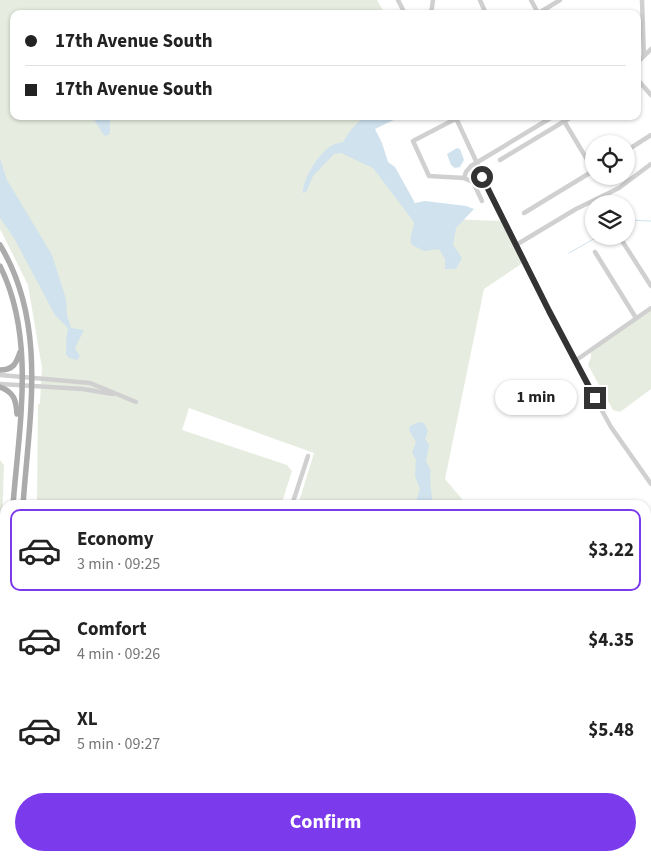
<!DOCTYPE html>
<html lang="en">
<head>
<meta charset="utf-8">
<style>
  body { margin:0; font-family:"Source Sans 3",sans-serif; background:#f2f2f2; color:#222; height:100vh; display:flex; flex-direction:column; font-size:19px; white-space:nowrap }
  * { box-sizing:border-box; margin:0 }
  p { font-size:16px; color:#767676 }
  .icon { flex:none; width:28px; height:28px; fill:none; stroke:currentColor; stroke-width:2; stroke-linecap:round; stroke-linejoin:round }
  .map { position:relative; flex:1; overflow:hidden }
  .panel { position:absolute; left:0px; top:500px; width:651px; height:361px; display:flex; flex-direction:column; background:#fff; border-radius:15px 15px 0 0; box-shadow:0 1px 4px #0004 }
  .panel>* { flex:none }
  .top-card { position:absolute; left:10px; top:10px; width:631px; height:110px; border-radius:10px; box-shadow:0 1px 4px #0004; display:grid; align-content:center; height:110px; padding:0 15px; background:#fff }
  .fabs { position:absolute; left:585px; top:135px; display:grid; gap:10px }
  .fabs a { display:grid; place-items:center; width:50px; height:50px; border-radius:50%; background:#fff; box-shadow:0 1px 4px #0004; font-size:25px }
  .end { position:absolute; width:22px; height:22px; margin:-11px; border:6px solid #333; background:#fff; box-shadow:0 0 0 2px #fff }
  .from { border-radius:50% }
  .bubble { position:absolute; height:35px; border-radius:18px; background:#fff; box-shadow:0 1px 4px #0004; font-size:16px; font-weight:700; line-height:35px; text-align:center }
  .top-card b { display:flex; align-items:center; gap:18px; height:48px; font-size:19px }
  .top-card b+b { border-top:1px solid #e0e0e0 }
  .top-card i { width:12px; height:12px; background:#222 }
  ul { padding:9px 0 0; list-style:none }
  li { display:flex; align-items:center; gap:15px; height:82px; margin:0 10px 8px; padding:0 5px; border:2px solid transparent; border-radius:10px }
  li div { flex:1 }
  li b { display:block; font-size:19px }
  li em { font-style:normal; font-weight:700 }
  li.selected { border-color:#7c3aed }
  li>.icon { width:45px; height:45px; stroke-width:1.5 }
  .button { display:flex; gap:10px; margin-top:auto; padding:10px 15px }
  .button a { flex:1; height:58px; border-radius:30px; background:#7c3aed; color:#fff; font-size:20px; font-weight:700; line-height:58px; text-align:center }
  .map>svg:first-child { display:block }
  .green { fill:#e6ecdf }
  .water { fill:#cfe2ee }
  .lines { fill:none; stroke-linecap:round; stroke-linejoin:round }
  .stream { stroke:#cfe2ee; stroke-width:1 }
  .minor { stroke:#d0d0d0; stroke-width:4.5 }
  .major { stroke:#ababab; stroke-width:5.5 }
  .route { stroke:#333; stroke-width:6 }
</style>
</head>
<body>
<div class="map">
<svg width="651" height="861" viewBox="0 0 651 861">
  <rect width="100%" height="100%" fill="#fff"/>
  <g class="green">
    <path d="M0,0H377L385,14H14V116H381L362,126L414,218L504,221L524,262L484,289L445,479L467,505H298L314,453L189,408L182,430L287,465L292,471L281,505H37L38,405L40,403L42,368L28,285L0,229Z"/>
    <path d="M651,307V389L620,412L613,410L588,365L591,357V349Z"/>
    <path d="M0,460L4,465L0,585Z"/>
    <path d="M0,603L5,607V856H369L372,859L369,861H0Z"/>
  </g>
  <g class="water">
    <path d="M92,116H110V134L105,136L103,134Z"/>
    <path d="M364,116H402L375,129L382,143L388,162L395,167L415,203L425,201L466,206L474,209L456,228L453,245L462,258L456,269H445V259L439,249L424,251L412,245C408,236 414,231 414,222L373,168L341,153L334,154L313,176L306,192L303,193C302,179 321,149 335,144C337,143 340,143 343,142L350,131Z"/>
    <path d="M457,148L460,149L464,160L460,167L455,168L451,165L447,154Z"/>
    <path d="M0,159L7,180L52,255L66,299L67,315L71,328L84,330L75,348L80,356L77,360L69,358L66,354V340L68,328L55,315L14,238L0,218Z"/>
    <path d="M419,422L424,423L428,431L425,439L429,445L426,461L431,471C428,483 434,496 431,505H415L420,489L415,476L416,459L412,453L416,442L409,430L410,426Z"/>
  </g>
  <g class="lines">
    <g class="stream">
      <path d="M626,220L651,221"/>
      <path d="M569,253L599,236"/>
      <path d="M166,861L179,856"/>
    </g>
    <g class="minor">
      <path d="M398,0L405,14"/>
      <path d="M480,0L486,14"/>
      <path d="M531,0L538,13"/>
      <path d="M642,0L644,56"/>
      <path d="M418,14H429"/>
      <path d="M431,14L433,0"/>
      <path d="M537,14L560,0"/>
      <path d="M638,62L651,49"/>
      <path d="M638,80L651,95"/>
      <path d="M455,116L504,221L595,398L611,427L651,484"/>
      <path d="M461,116L413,141L429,176L464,178L473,182L482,201"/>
      <path d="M561,116L594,171"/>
      <path d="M626,151L651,135"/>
      <path d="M500,160L573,116"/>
      <path d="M464,178L466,172L471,166L554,116"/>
      <path d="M524,213L593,171"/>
      <path d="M619,236L651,286"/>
      <path d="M516,245L576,209L619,188L651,164"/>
      <path d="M595,252L636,318"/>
      <path d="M575,361L651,308"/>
      <path d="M0,375L90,383L136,402"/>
      <path d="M0,384L83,389L113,394"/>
      <path d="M292,505L308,456"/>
      <path d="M646,752L651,757"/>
      <path d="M646,849L651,845"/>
      <path d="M518,856L523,861"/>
      <path d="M633,856L638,861"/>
      <path d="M600,861L605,856"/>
    </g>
    <g class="major">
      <path d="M0,245C48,324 29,418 23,505"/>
      <path d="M0,266C36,338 19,427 13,505"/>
      <path d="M0,370C13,370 16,364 20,352"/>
      <path d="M0,387C14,392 16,400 17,414"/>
      <path d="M646,717L651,713"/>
      <path d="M646,728L651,724"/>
      <path d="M379,856L383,861"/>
      <path d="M388,856L392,861"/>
      <path d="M472,861L478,856"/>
      <path d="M492,861L497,856"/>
    </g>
  </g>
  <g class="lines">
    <path class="route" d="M482,177L549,311L595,398"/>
  </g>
</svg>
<div class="fabs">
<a><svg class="icon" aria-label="locate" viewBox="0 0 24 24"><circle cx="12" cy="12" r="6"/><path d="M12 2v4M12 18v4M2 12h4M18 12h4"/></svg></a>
<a><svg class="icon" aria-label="layers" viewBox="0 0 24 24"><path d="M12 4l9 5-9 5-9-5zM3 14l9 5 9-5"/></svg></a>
</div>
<i class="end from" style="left:482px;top:177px"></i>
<i class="end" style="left:595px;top:398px"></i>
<div class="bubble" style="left:495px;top:380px;width:82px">1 min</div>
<div class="top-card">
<b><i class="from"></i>17th Avenue South</b>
<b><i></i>17th Avenue South</b>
</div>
<section class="panel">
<ul>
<li class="selected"><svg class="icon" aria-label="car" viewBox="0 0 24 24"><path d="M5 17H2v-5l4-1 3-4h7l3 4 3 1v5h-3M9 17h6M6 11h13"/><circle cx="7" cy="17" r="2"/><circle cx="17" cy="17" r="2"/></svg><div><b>Economy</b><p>3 min · 09:25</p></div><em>$3.22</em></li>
<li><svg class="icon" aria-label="car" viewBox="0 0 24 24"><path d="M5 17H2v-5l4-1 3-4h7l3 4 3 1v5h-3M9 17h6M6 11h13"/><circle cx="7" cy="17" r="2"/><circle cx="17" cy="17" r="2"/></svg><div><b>Comfort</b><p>4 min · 09:26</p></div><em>$4.35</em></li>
<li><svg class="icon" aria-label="car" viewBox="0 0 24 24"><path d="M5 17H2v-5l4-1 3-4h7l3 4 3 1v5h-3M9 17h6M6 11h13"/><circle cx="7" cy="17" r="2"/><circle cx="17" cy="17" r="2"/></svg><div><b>XL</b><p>5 min · 09:27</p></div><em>$5.48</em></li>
</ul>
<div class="button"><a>Confirm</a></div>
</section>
</div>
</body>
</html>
